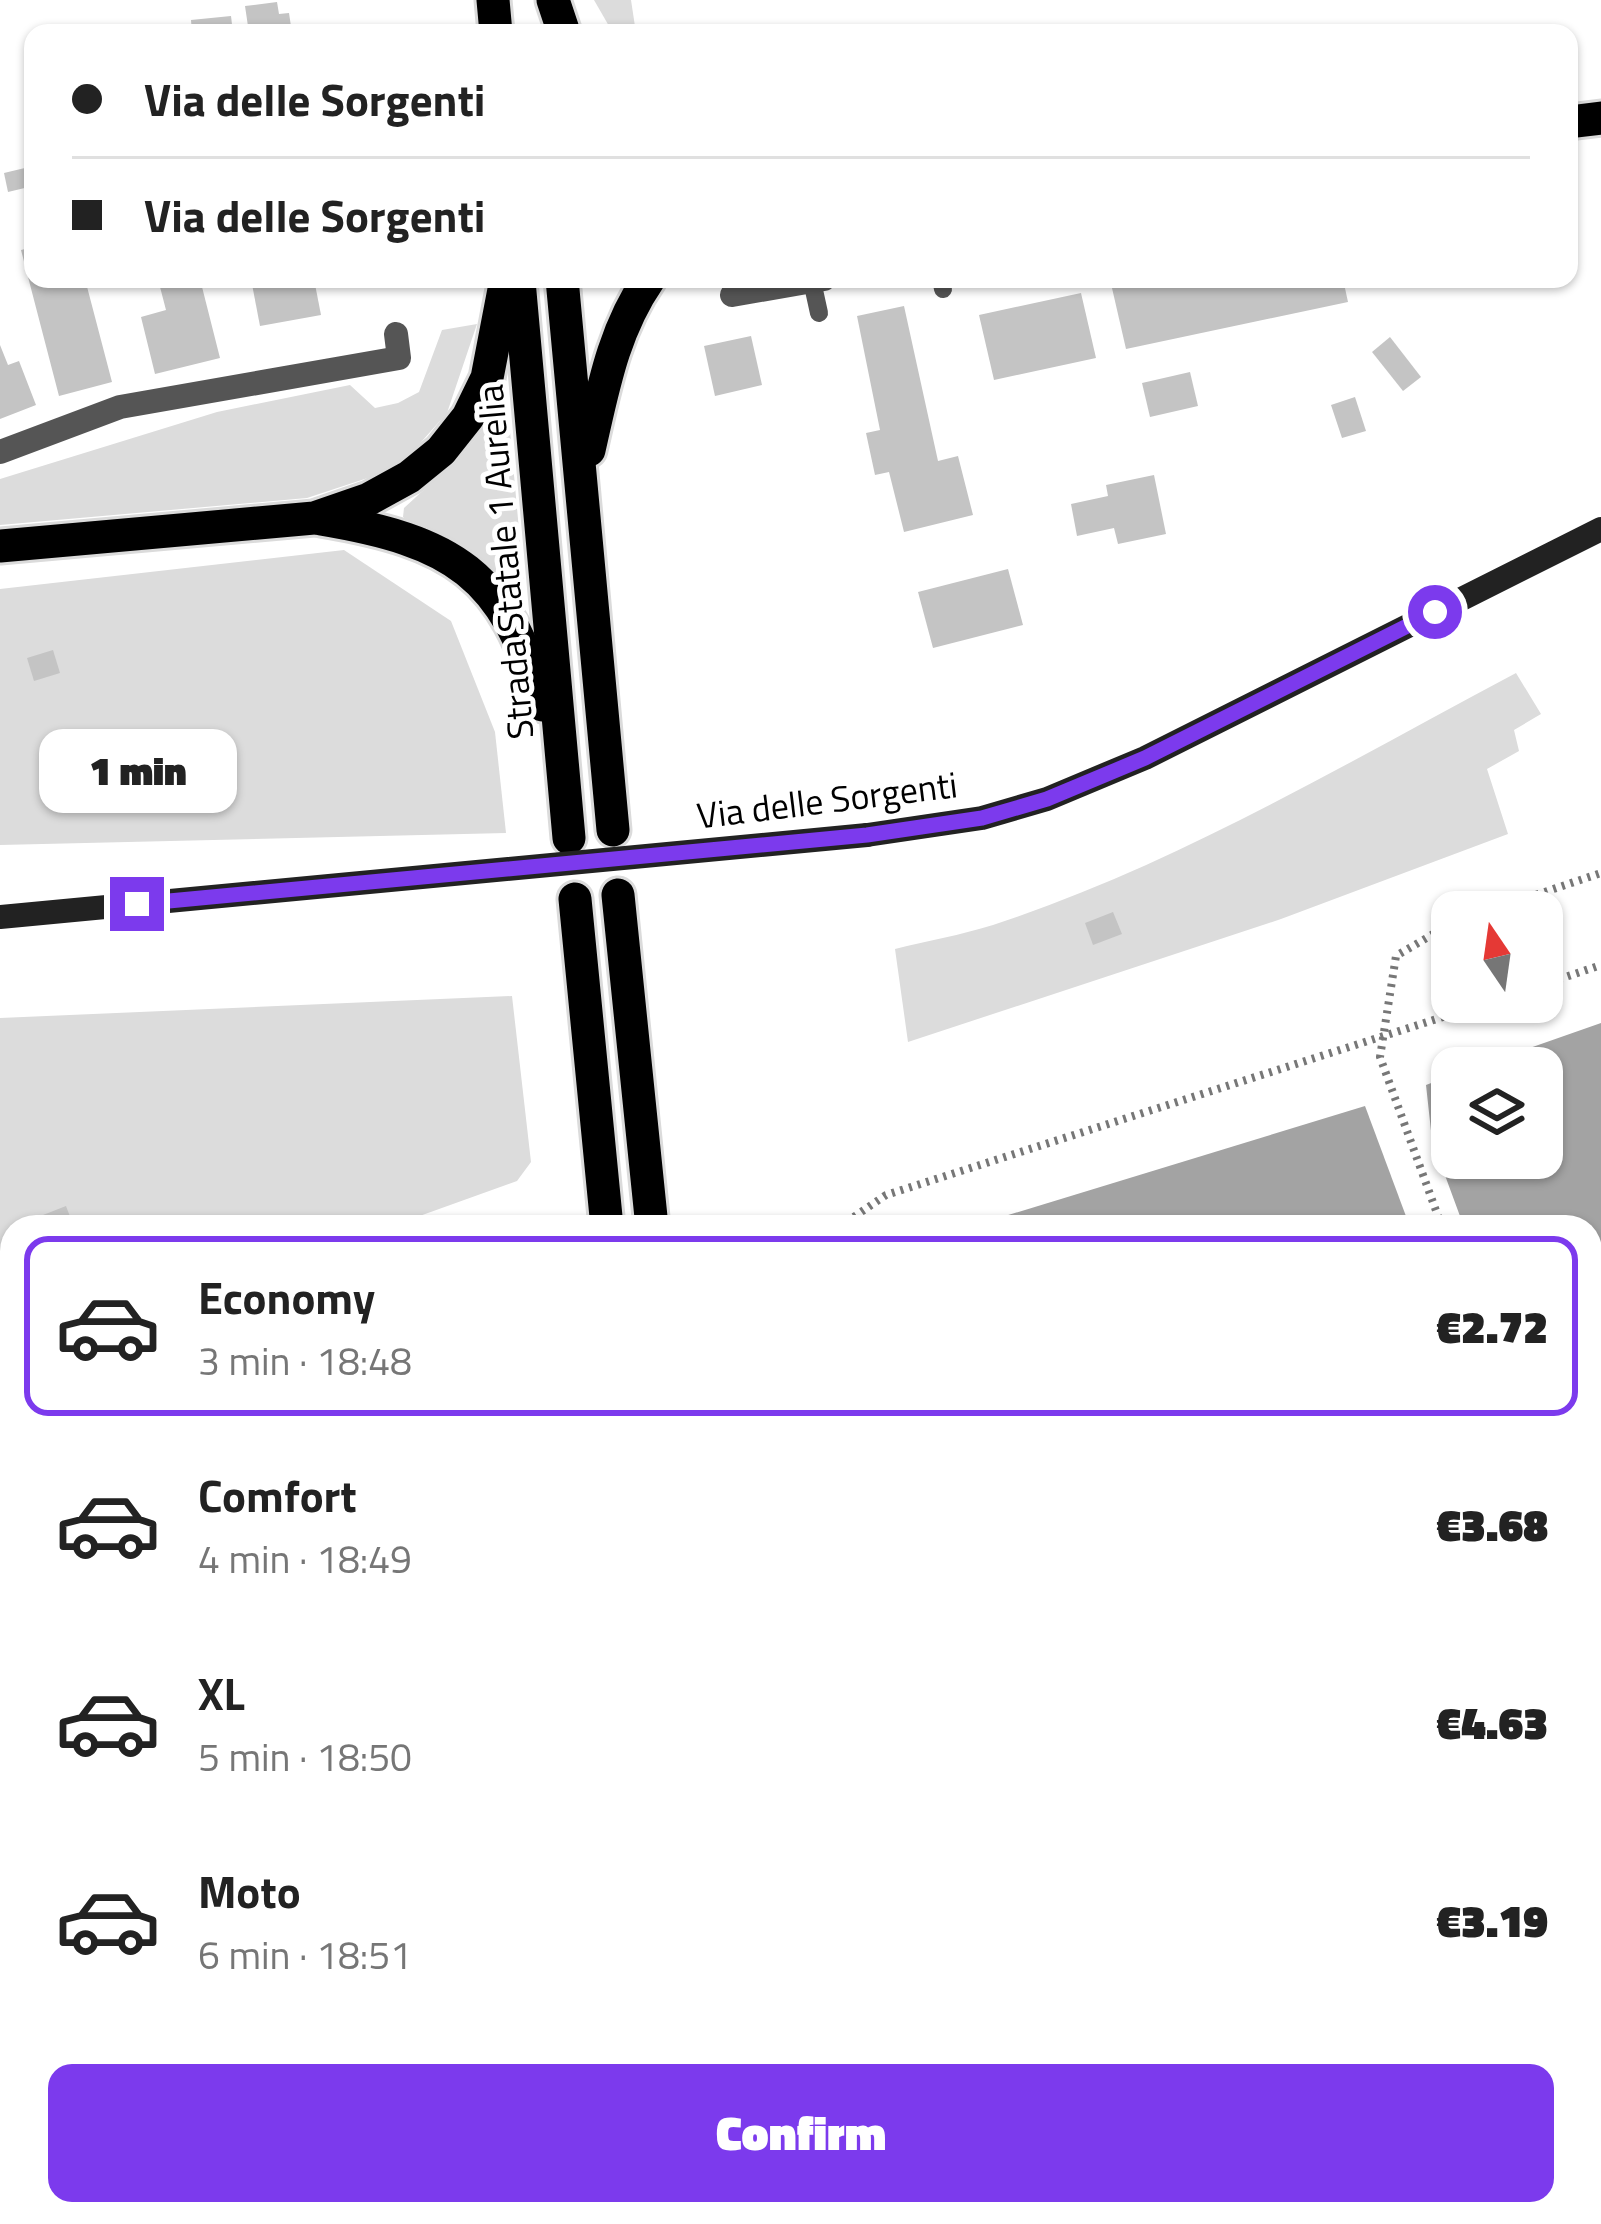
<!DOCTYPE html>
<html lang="en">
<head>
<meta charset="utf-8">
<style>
  body { margin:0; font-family:"Titillium Web",sans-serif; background:#f2f2f2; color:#222; height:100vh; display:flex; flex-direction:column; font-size:45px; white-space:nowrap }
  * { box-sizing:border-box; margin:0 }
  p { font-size:39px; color:#767676 }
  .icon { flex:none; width:66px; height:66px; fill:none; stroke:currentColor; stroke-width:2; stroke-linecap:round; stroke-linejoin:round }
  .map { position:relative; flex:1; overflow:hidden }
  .side { position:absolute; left:0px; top:1215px; width:1602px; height:1011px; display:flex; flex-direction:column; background:#fff; border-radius:36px 36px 0 0; box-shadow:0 3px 9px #0004 }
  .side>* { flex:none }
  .guide { position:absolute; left:24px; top:24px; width:1554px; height:264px; border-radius:24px; box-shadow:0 3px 9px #0004; display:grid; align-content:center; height:264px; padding:0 48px; background:#fff }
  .needle { width:78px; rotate:347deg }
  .tools { position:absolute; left:1431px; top:891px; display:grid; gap:24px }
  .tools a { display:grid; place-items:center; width:132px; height:132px; border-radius:24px; background:#fff; box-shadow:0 3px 9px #0004; font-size:60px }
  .end { position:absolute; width:54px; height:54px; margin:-27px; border:15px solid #7c3aed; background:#fff; box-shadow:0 0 0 6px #fff }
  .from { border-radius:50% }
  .bubble { position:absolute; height:84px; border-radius:24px; background:#fff; box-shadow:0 3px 9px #0004; font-size:39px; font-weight:800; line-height:84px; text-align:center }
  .guide b { display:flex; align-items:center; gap:42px; height:114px; font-size:45px }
  .guide b+b { border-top:3px solid #e0e0e0 }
  .guide i { width:30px; height:30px; background:#222 }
  ul { padding:21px 0 0; list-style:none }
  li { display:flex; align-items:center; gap:36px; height:180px; margin:0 24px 18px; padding:0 24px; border:6px solid transparent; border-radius:24px }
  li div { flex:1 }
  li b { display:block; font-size:45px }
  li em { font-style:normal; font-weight:800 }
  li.on { border-color:#7c3aed }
  li>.icon { width:108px; height:108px; stroke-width:1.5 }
  .action { display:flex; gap:24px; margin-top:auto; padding:24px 48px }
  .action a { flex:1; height:138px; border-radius:24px; background:#7c3aed; color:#fff; font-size:48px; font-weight:800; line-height:138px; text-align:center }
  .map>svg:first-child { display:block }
  .green { fill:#dcdcdc }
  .water { fill:#a3a3a3 }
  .building { fill:#c4c4c4 }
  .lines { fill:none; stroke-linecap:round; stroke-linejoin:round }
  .trunk-casing { stroke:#dbdbdb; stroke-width:39 }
  .path { stroke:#777; stroke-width:8; stroke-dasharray:3 6; stroke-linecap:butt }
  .service { stroke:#555; stroke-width:18 }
  .minor { stroke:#555; stroke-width:24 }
  .secondary { stroke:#222; stroke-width:24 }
  .trunk { stroke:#000; stroke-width:33 }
  .secondary-bridge { stroke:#222; stroke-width:24 }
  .route { stroke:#7c3aed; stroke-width:15 }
  .labels { text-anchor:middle; stroke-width:10; stroke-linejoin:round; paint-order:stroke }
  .street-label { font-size:36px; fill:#000; stroke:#fff }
</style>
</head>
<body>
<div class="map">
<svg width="1601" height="2224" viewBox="0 0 1601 2224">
  <rect width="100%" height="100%" fill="#fff"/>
  <g class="green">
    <path d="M594,0H631L636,33H613Z"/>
    <path d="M477,324L447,413L398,468L307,498L0,525V479L217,412L350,385L375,408L398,403L419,392L442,330Z"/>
    <path d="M488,423L502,424L510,431L524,585L518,601H513L403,517L404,508L464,453Z"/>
    <path d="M344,550L451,621L495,732L506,833L0,845V589Z"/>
    <path d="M1516,673L1541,714L1514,730L1519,751L1487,769L1508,834L1281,919L908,1042L895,949C927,941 961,935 993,925C1176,865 1346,763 1516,673Z"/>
    <path d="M512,996L531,1162L517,1181L389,1227H12V1359L0,1363V1018Z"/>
  </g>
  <g class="water">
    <path d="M1601,1023V1602L1590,1572V1227H1464L1432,1140L1426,1085L1452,1075V1158H1542V1068H1473Z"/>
    <path d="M1365,1106L1410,1227H969Z"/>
    <path d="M1590,1714L1601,1743V2224H936V2214H1590Z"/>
  </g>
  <g class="building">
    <path d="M277,2L279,14L289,13L292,33H249L245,6Z"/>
    <path d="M231,16L233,33H192L191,20Z"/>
    <path d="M29,167L33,186L8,192L4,173Z"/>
    <path d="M33,247V279H85L112,382L59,396L21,250Z"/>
    <path d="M200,279L220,358L155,374L141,317L166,310L160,287Z"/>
    <path d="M251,279H314L321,315L260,326Z"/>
    <path d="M1153,279H1343L1348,302L1126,349L1112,288Z"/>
    <path d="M1081,293L1096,358L994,380L979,315Z"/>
    <path d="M904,306L938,461L958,456L973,515L904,532L889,472L875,475L866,433L880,430L857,316Z"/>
    <path d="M751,336L762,385L715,396L704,346Z"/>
    <path d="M1390,337L1421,377L1403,391L1372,352Z"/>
    <path d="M0,345L8,365L19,361L36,405L0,419Z"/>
    <path d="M1190,372L1198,406L1150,417L1142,383Z"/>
    <path d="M1355,397L1366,431L1342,438L1331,405Z"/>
    <path d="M1154,475L1166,534L1118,544L1114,528L1077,536L1071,504L1108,496L1106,485Z"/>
    <path d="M1008,569L1023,625L933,648L918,592Z"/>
    <path d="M53,650L60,673L34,681L27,658Z"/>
    <path d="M78,733L94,790L83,793L67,736Z"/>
    <path d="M1113,912L1122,934L1093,945L1085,923Z"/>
    <path d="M66,1206L74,1227H48L43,1215Z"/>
  </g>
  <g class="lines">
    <g class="trunk-casing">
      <g id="trunk">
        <path d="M493,0L496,33"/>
        <path d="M553,0L564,33"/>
        <path d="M1569,122L1601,118"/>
        <path d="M562,279L613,830"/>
        <path d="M519,281L569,838"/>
        <path d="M589,450C603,389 613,331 649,279"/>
        <path d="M321,519C452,541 506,573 542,705"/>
        <path d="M0,546L314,518L369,499L409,477L441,451L468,417L487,378L506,279"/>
        <path d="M618,895L652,1227"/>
        <path d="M575,899L607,1227"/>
        <path d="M680,2214V2224"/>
        <path d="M724,2214V2224"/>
      </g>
    </g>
    <g class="path">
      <path d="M1485,912L1601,873"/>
      <path d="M1542,985L1601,965"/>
      <path d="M839,1227L886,1195L1490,1002"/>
      <path d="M1442,1227L1380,1057L1396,956L1452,923"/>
      <path d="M1590,1630L1601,1660"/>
      <path d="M876,2214V2224"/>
    </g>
    <g class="service">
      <path d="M941,279L943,289"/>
      <path d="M812,281L819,313"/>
      <path d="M0,1417L12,1413"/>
    </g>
    <g class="minor">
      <path d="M732,295L824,279"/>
      <path d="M0,452L120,407L399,358L396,334"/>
    </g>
    <path class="secondary" d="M867,835L982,818L1047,799L1145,758L1601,529"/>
    <use href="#trunk" class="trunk"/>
    <path class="secondary-bridge" d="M0,917L867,835"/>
  </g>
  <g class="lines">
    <path class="route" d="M137,904L867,835L982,818L1047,799L1145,758L1435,612"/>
  </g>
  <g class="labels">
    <g class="street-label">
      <text transform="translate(505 562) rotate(-95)" y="13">Strada Statale 1 Aurelia</text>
      <text transform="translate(827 800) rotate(-7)" y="13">Via delle Sorgenti</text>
    </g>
  </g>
</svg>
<div class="tools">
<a><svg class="needle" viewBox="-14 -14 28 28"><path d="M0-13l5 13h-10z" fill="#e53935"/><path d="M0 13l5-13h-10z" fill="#767676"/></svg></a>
<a><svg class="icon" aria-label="layers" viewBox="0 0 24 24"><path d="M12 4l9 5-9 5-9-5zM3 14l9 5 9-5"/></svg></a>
</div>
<i class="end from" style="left:1435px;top:612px"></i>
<i class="end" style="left:137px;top:904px"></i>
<div class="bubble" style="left:39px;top:729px;width:198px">1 min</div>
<div class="guide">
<b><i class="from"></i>Via delle Sorgenti</b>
<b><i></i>Via delle Sorgenti</b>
</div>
<section class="side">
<ul>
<li class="on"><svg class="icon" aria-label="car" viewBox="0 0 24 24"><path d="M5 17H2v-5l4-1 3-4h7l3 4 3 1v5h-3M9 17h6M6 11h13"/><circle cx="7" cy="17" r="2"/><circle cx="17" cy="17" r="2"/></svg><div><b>Economy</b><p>3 min · 18:48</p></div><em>€2.72</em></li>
<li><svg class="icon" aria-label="car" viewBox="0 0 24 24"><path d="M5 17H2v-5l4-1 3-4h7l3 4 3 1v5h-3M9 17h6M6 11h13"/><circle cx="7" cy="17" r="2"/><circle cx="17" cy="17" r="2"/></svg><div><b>Comfort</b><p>4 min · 18:49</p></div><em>€3.68</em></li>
<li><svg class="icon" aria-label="car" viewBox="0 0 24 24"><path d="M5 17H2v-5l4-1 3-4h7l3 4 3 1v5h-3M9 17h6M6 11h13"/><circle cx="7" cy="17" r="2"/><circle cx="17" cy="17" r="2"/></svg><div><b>XL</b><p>5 min · 18:50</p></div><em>€4.63</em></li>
<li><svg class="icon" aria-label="car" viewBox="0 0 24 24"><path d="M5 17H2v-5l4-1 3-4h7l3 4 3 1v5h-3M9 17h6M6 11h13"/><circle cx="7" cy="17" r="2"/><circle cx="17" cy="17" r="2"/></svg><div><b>Moto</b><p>6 min · 18:51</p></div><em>€3.19</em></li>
</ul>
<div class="action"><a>Confirm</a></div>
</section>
</div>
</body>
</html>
